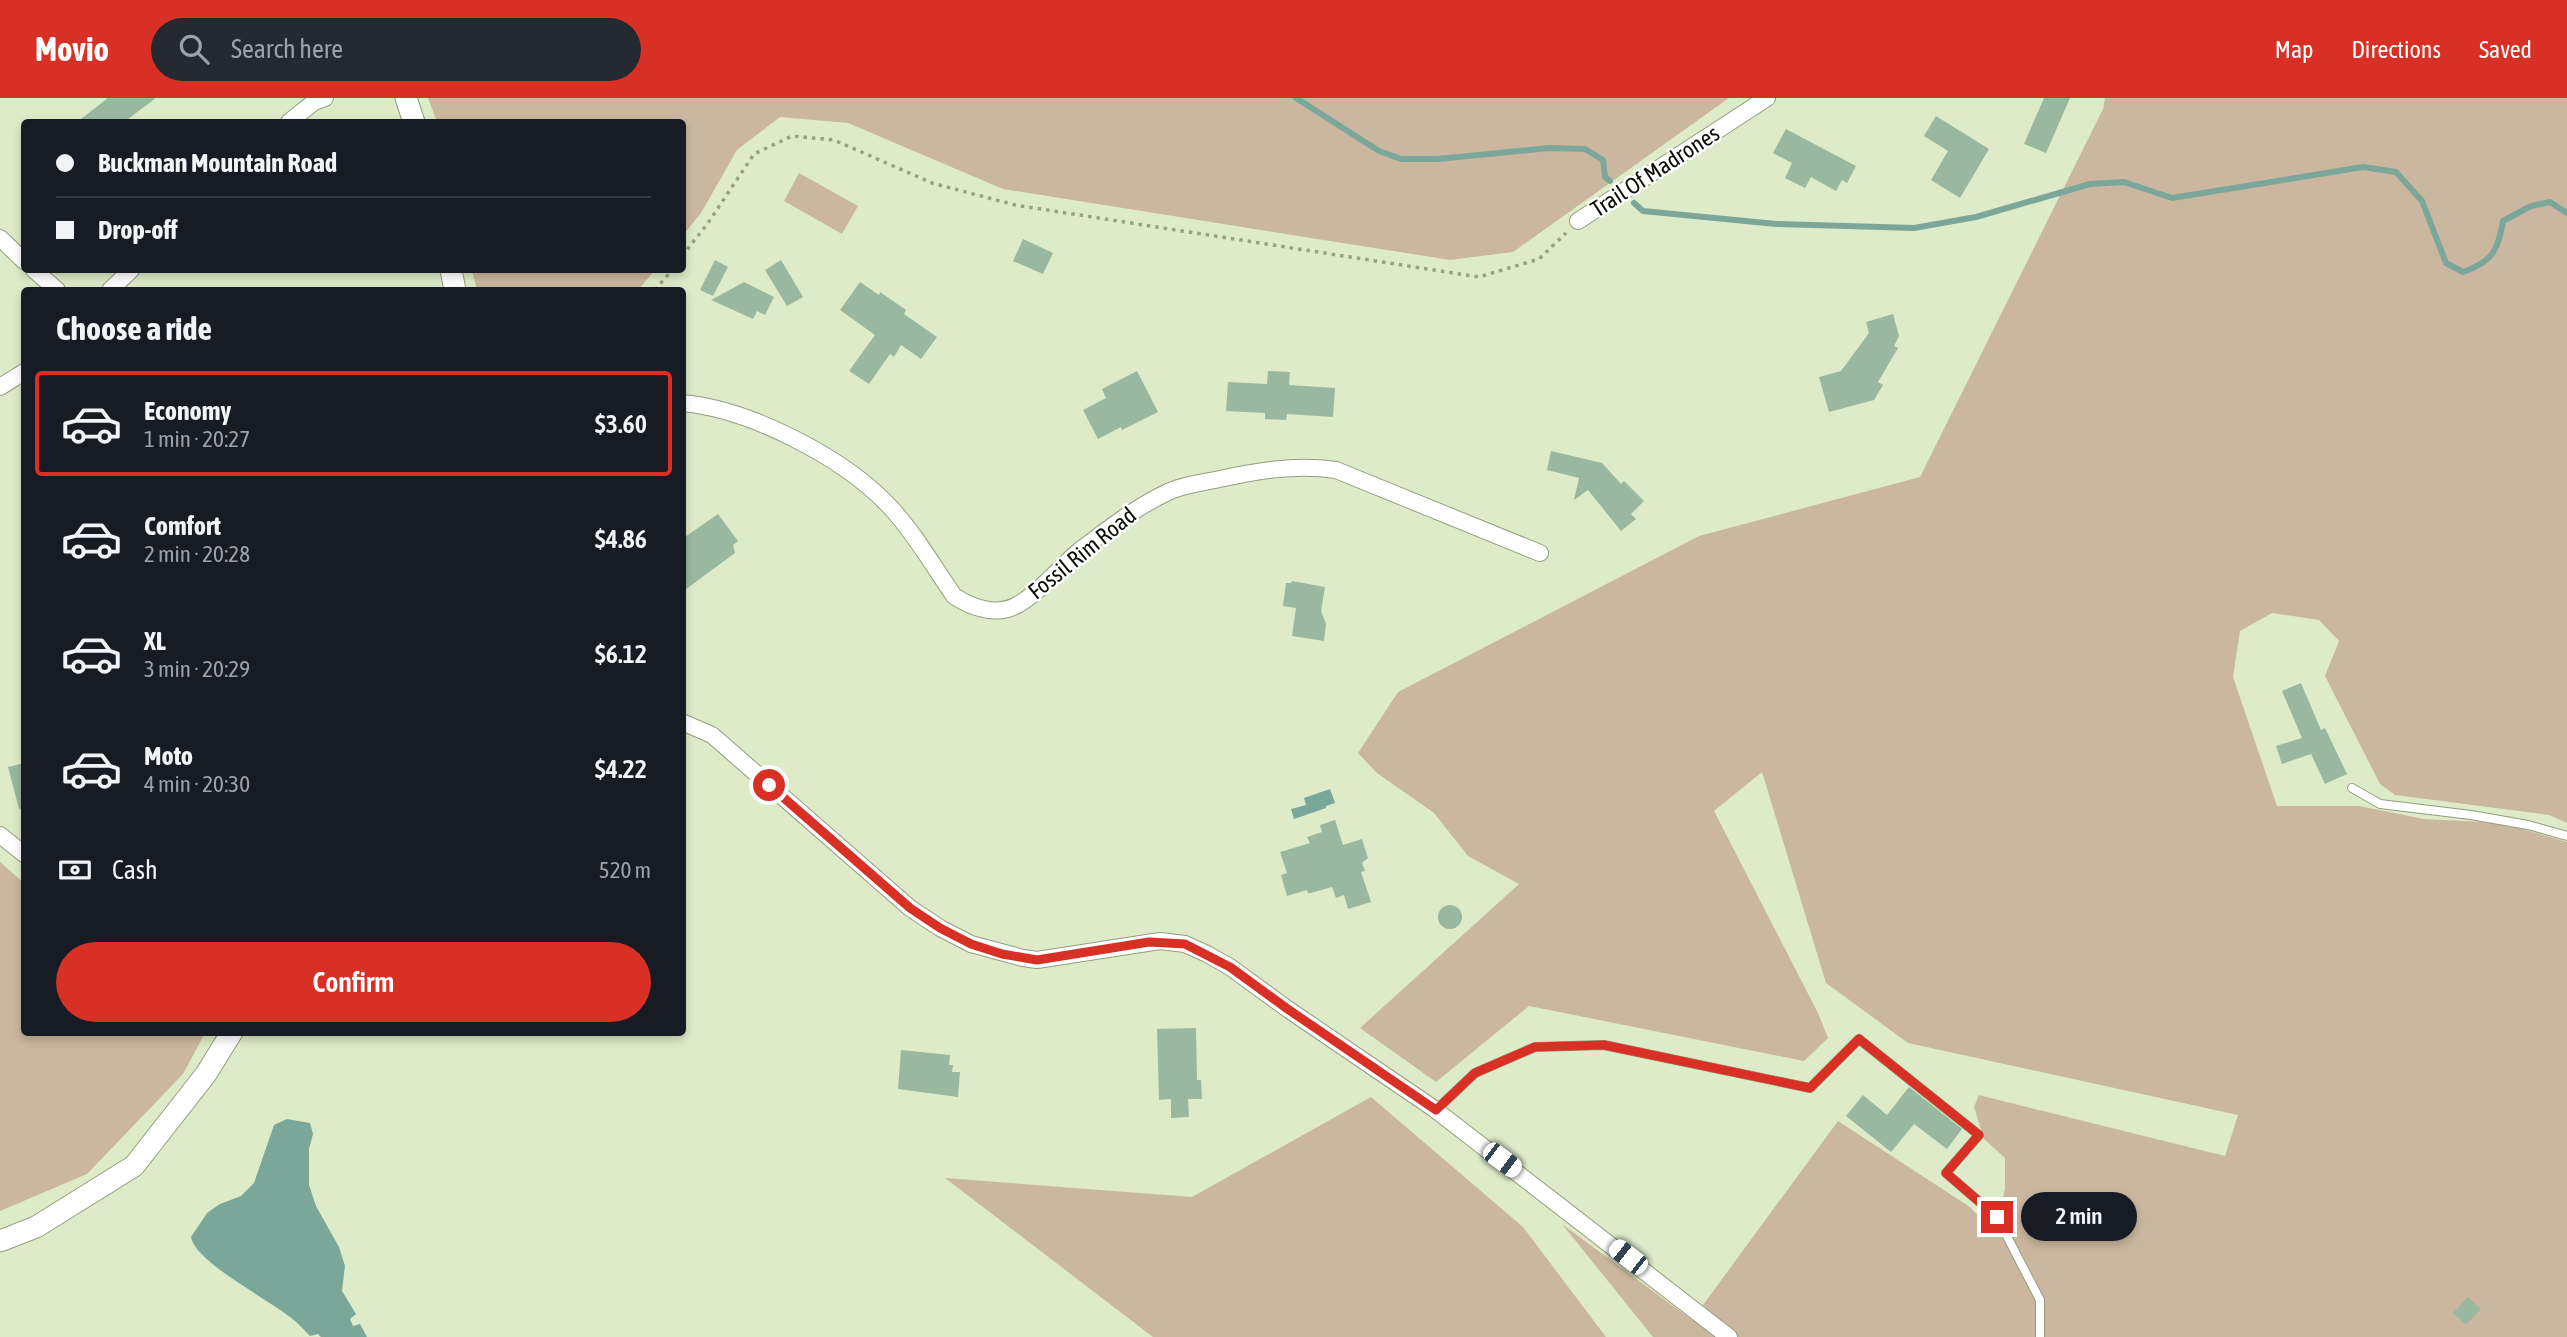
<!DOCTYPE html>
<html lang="en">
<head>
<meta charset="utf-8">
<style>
  body { margin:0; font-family:"Asap Condensed",sans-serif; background:#242831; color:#f1f3f6; height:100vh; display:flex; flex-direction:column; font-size:26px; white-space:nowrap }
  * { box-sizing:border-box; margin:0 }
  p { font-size:23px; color:#9ea1a6 }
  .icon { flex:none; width:38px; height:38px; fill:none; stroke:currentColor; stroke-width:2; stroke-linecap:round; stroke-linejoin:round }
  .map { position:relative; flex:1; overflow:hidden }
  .panel { position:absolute; left:21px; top:189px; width:665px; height:749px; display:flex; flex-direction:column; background:#171b24; border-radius:7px; box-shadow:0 4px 10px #0003 }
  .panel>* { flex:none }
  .hud { position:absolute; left:21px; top:21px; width:665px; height:154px; border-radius:7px; box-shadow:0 4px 10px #0003; display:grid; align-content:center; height:154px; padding:0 35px; background:#171b24 }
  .end { position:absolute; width:32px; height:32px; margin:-16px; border:9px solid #d93025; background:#fff; box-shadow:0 0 0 4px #fff }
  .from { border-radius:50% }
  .bubble { position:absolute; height:49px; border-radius:24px; background:#171b24; box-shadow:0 4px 10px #0003; font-size:23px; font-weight:600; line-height:49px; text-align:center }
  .car { position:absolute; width:21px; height:42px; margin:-21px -10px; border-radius:9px; box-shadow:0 0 5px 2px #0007; background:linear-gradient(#fff 24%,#345 0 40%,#fff 0 76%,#345 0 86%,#fff 0) }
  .hud b { display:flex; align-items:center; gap:24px; height:66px; font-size:26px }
  .hud b+b { border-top:2px solid #363941 }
  .hud i { width:18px; height:18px; background:#f1f3f6 }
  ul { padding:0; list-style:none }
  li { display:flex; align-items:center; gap:21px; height:105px; margin:0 14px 10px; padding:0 21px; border:4px solid transparent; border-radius:7px }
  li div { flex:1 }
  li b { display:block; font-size:26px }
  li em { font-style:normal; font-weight:600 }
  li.selected { border-color:#d93025 }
  li>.icon { width:63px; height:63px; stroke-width:1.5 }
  h2 { padding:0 35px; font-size:32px; line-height:84px }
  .pay { display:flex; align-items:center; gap:18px; height:77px; padding:0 35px; font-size:26px }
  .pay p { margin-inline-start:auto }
  .primary-button { display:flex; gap:14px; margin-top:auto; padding:14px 35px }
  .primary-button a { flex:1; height:80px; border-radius:42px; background:#d93025; color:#fff; font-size:28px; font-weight:600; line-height:80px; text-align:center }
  header { display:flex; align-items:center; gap:42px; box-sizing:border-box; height:98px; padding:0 35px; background:#d93025; color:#fff }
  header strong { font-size:33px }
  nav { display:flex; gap:38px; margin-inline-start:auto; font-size:24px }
  .search { width:490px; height:63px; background:#242831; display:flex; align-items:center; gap:18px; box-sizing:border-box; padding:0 24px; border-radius:38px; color:#9ea1a6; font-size:26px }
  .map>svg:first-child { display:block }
  .green { fill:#cbb7a0 }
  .water { fill:#7ba79b }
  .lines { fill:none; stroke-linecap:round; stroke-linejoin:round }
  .stream { stroke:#7ba79b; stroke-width:6 }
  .building { fill:#9ab89f }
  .lane-casing { stroke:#929e7d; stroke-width:10 }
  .street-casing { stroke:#929e7d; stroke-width:18 }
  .secondary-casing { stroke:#929e7d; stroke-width:23 }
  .path { stroke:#97a187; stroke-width:3.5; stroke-dasharray:3.5 5; stroke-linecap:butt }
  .lane { stroke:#fff; stroke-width:8 }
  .street { stroke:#fff; stroke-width:16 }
  .secondary { stroke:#fff; stroke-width:21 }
  .route { stroke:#d93025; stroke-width:9 }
  .labels { text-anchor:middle; stroke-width:5; stroke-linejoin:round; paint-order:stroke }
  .street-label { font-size:23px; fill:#0a0d04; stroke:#fff }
</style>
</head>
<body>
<header>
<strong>Movio</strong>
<div class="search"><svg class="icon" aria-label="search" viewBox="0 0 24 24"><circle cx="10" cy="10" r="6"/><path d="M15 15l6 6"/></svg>Search here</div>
<nav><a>Map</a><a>Directions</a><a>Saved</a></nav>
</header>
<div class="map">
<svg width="2567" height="1239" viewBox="0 0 2567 1239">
  <rect width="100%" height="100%" fill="#deebc9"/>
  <g class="green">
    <path d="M428,0H1729L1513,154L1450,162L1003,91L848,25L780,19L737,52L701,115L683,137L682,24H437Z"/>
    <path d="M2105,0H2567V725L2549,717L2395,697L2380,686L2325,578L2339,543L2319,522L2272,515L2240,533L2233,579L2277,708H2359L2424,721L2502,725L2567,744V1239H1653L1562,1126L1692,1222L1838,1023L1970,1109L1993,1134L2005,1091V1060L1984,1041L1974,1009L1979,997L2225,1058L2238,1017L1908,945L1826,885L1762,674L1714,713L1818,915L1828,940L1804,963L1529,908L1436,984L1360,930L1519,786L1468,758L1434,715L1377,675L1358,655L1398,594L1699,438L1920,379L2103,11Z"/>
    <path d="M799,75L858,108L842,136L784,103Z"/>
    <path d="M472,172H655L638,192H477Z"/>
    <path d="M0,764L24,785V934L205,935L183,976L87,1076L0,1113Z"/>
    <path d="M1371,999L1523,1129L1606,1239H1153L945,1080L1192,1099Z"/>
  </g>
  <g class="water">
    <path d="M1330,691L1335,705L1326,708V710L1294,721L1291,711L1306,707L1304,700Z"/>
    <path d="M287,1021L310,1025L313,1036L309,1051V1087L316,1108L339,1149L345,1168L342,1193L356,1216L350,1221L353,1228L360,1226L367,1239H321L318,1236L310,1238C303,1231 297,1224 290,1219C268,1201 195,1164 191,1139L207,1115L220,1106L241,1098L254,1085L274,1027Z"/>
  </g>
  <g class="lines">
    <g class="stream">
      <path d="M1296,0L1379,53L1401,61H1438L1549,50L1585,51L1603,62L1605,79L1610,83"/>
      <path d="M1634,105L1643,113L1776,126L1914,130L1976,119L2090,86L2124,84L2172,100L2363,69L2396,74L2422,103L2446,165L2463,174C2492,164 2498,153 2503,123L2531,108L2550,104L2567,115"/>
    </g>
  </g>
  <g class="building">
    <path d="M108,0H156L124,24H77Z"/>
    <path d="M2044,0H2070L2046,55L2024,46Z"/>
    <path d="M1936,18L1989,51L1960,100L1931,82L1948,53L1924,38Z"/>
    <path d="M1786,31L1856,68L1847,85L1842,82L1836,93L1811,79L1805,90L1785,80L1792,65L1773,55Z"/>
    <path d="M1023,141L1053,155L1043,176L1013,163Z"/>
    <path d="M715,162L728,169L713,198L700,192Z"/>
    <path d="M781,162L803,199L787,208L765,172Z"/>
    <path d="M744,184L774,199L765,217L757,213L753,221L711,202Z"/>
    <path d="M860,184L879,197L880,194L906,212L904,216L937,239L921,261L901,247L894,259L890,256L869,286L849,273L875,237L840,212Z"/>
    <path d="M1893,216L1899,238L1894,248L1898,250L1878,284L1883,287L1874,302L1829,314L1819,279L1841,273L1869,235L1866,224Z"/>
    <path d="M1137,273L1158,314L1122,332L1121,329L1098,341L1083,312L1106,300L1102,291Z"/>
    <path d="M1268,273L1290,274L1289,287L1335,290L1333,319L1287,316L1286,322L1265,321V315L1226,313L1228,284L1267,286Z"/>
    <path d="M1551,353L1602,365L1621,386L1624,383L1644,403L1631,416L1636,421L1621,433L1588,392L1574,402L1579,380L1547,372Z"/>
    <path d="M718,416L738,443L733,447L735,455L682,494V441Z"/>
    <path d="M1292,483L1325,489L1321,513L1326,526L1324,543L1292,538L1296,510L1283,508L1286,485H1291Z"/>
    <path d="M2301,585L2321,632L2325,630L2347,676L2325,686L2311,656L2282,666L2276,648L2302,640L2282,593Z"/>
    <path d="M24,665V710L19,711L8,669Z"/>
    <path d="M1335,722L1343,747L1362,741L1368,760L1362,765L1365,773L1361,774L1371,804L1348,811L1344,797L1336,800L1332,789L1311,795H1308L1307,792L1287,798L1281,777L1287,775L1280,754L1310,745L1307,739L1322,734L1320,727Z"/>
    <circle cx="1450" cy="819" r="12"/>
    <path d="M1196,930L1197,982H1201L1202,1001H1188L1189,1019L1171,1020V1001L1159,1002L1157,931Z"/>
    <path d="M901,952L950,957L949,967H953L952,974H960L958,999L898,991Z"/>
    <path d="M1909,989L1962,1031L1947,1051L1914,1026L1891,1054L1846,1018L1863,997L1887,1017Z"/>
    <path d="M2468,1199L2481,1211L2466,1227L2453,1215Z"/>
  </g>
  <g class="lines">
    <g class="lane-casing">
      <g id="lane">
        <path d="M2352,690L2380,706L2471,717L2528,727L2567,738"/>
        <path d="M1436,1012L1475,975L1535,949L1604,947L1810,990L1859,941L1979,1037L1946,1075L1997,1119L2040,1202V1239"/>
      </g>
    </g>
    <g class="street-casing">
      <g id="street">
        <path d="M289,24L314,4L325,0"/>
        <path d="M1578,123L1767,0"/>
        <path d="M0,140L24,163"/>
        <path d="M34,172L57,192"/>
        <path d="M110,192L131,172"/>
        <path d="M0,289L24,274"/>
        <path d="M682,305C750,311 845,360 891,410C915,436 934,469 954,498C972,510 998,519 1019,506C1040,494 1060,469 1079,453C1108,431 1136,409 1168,394C1182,387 1200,385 1215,382C1256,373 1294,366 1336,372L1540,455"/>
        <path d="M682,624L712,637L910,810L940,830L971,846L1023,860L1037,862L1160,843L1185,846L1207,856L1230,869L1289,912L1433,1010L1729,1239"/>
        <path d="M0,737L24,756"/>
      </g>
    </g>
    <g class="secondary-casing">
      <g id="secondary">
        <path d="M406,0L414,24"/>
        <path d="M451,172L455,192"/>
        <path d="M0,1143L36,1129L134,1068L206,976L232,934"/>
      </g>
    </g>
    <g class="path">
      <path d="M682,158L708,125L754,56L792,38L834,42L932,85L1015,107L1479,179L1539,161L1566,135"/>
      <path d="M655,192L672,172"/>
    </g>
    <use href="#lane" class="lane"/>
    <use href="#street" class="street"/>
    <use href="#secondary" class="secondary"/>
  </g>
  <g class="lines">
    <path class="route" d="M769,687L910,810L940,830L971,846L1002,856L1037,862L1149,844L1185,846L1230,869L1289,912L1436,1012L1475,975L1535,949L1604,947L1810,990L1859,941L1979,1037L1946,1075L1997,1119"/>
  </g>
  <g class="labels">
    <g class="street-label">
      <text transform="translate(1655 73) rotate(-33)" y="8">Trail Of Madrones</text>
      <text transform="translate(1082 455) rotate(-39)" y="8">Fossil Rim Road</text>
    </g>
  </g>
</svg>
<i class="end from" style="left:769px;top:687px"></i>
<i class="end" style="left:1997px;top:1119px"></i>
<div class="bubble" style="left:2021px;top:1094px;width:116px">2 min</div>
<i class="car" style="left:1502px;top:1062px;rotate:127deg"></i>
<i class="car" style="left:1628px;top:1159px;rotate:308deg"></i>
<div class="hud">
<b><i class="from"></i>Buckman Mountain Road</b>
<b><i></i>Drop-off</b>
</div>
<section class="panel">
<h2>Choose a ride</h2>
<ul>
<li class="selected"><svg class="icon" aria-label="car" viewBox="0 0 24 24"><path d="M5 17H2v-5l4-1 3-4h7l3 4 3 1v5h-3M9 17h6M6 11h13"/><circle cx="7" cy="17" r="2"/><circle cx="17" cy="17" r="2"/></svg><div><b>Economy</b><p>1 min · 20:27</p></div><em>$3.60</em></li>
<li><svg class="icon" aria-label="car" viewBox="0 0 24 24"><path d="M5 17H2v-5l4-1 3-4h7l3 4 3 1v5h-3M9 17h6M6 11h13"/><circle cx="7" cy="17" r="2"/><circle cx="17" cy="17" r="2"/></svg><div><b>Comfort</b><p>2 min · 20:28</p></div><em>$4.86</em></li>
<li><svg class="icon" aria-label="car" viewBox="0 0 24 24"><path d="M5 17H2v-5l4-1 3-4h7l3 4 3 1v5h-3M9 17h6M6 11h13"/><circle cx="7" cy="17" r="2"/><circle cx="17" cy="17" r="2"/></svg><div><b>XL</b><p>3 min · 20:29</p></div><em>$6.12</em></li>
<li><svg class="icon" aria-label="car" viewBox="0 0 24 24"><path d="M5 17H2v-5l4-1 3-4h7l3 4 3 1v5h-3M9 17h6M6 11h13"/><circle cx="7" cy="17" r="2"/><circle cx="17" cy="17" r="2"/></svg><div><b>Moto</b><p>4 min · 20:30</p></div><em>$4.22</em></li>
</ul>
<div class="pay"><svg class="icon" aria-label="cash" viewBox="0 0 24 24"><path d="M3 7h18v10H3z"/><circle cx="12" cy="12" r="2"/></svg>Cash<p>520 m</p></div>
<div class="primary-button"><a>Confirm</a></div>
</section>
</div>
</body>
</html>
